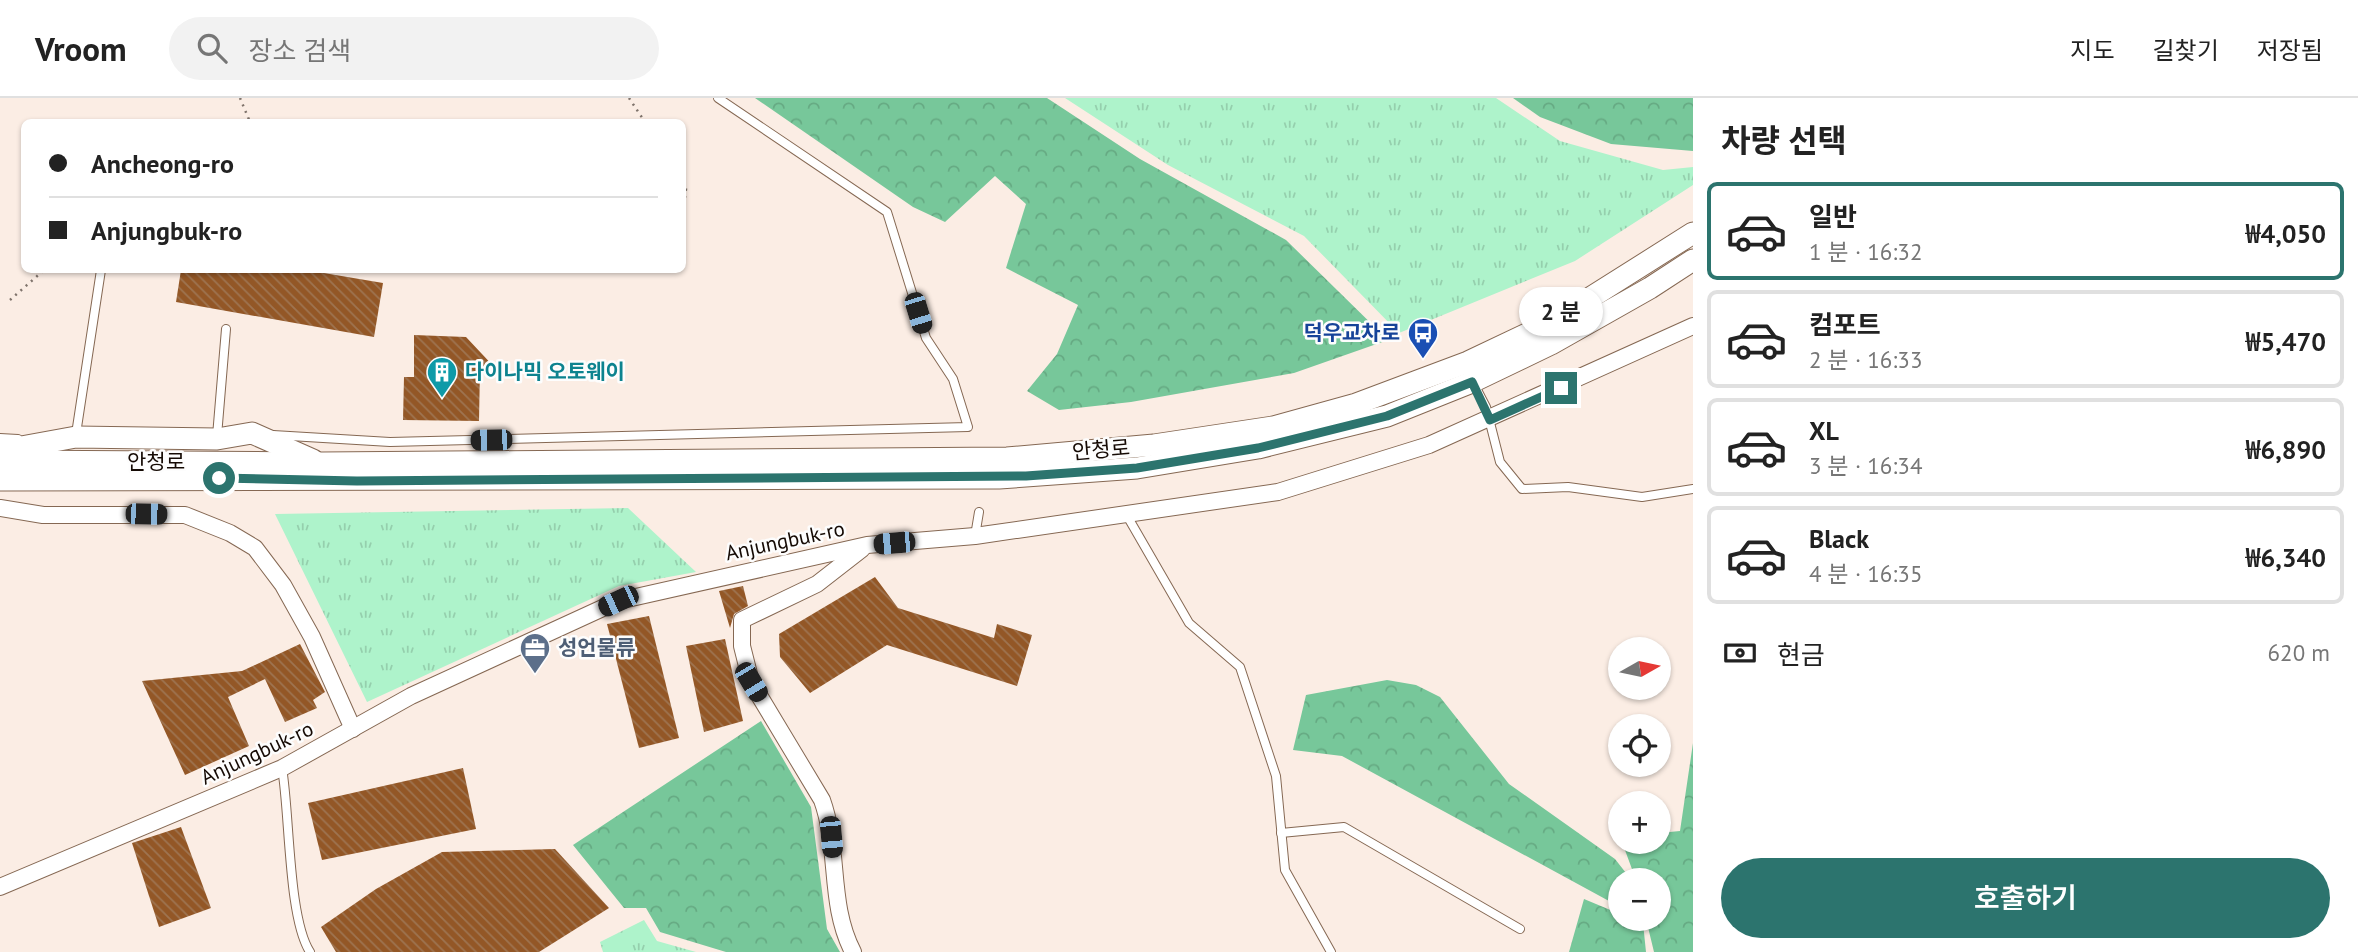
<!DOCTYPE html>
<html lang="ko">
<head>
<meta charset="utf-8">
<style>
  body { margin:0; font-family:"PT Sans","Noto Sans KR",sans-serif; background:#f2f2f2; color:#222; height:100vh; display:flex; flex-direction:column; font-size:26px; white-space:nowrap }
  * { box-sizing:border-box; margin:0 }
  p { font-size:23px; color:#767676 }
  .icon { flex:none; width:38px; height:38px; fill:none; stroke:currentColor; stroke-width:2; stroke-linecap:round; stroke-linejoin:round }
  .map { position:relative; flex:1; overflow:hidden }
  .side { display:flex; flex-direction:column; background:#fff; width:665px }
  .side>* { flex:none }
  .guide { position:absolute; left:21px; top:21px; width:665px; height:154px; border-radius:10px; box-shadow:0 2px 5px #0004; display:grid; align-content:center; height:154px; padding:0 28px; background:#fff }
  .needle { width:46px; rotate:81deg }
  .fabs { position:absolute; left:1608px; top:539px; display:grid; gap:14px }
  .fabs a { display:grid; place-items:center; width:63px; height:63px; border-radius:50%; background:#fff; box-shadow:0 2px 5px #0004; font-size:35px }
  .end { position:absolute; width:32px; height:32px; margin:-16px; border:9px solid #2c746e; background:#fff; box-shadow:0 0 0 4px #fff }
  .from { border-radius:50% }
  .bubble { position:absolute; height:49px; border-radius:24px; background:#fff; box-shadow:0 2px 5px #0004; font-size:23px; font-weight:600; line-height:49px; text-align:center }
  .car { position:absolute; width:21px; height:42px; margin:-21px -10px; border-radius:9px; box-shadow:0 0 5px 2px #0007; background:linear-gradient(#222 24%,#8ab4d8 0 40%,#222 0 76%,#8ab4d8 0 86%,#222 0) }
  .guide b { display:flex; align-items:center; gap:24px; height:66px; font-size:26px }
  .guide b+b { border-top:2px solid #e0e0e0 }
  .guide i { width:18px; height:18px; background:#222 }
  ul { padding:0; list-style:none }
  li { display:flex; align-items:center; gap:21px; height:98px; margin:0 14px 10px; padding:0 14px; border:4px solid #e0e0e0; border-radius:10px }
  li div { flex:1 }
  li b { display:block; font-size:26px }
  li em { font-style:normal; font-weight:600 }
  li.current { border-color:#2c746e }
  li>.icon { width:63px; height:63px; stroke-width:1.5 }
  h2 { padding:0 28px; font-size:32px; line-height:84px }
  .pay { display:flex; align-items:center; gap:18px; height:77px; padding:0 28px; font-size:26px }
  .pay p { margin-inline-start:auto }
  .primary-button { display:flex; gap:14px; margin-top:auto; padding:14px 28px }
  .primary-button a { flex:1; height:80px; border-radius:42px; background:#2c746e; color:#fff; font-size:28px; font-weight:600; line-height:80px; text-align:center }
  header { display:flex; align-items:center; gap:42px; box-sizing:border-box; height:98px; padding:0 35px; background:#fff; border-bottom:2px solid #e0e0e0 }
  header strong { font-size:33px }
  nav { display:flex; gap:38px; margin-inline-start:auto; font-size:24px }
  .search { width:490px; height:63px; background:#f2f2f2; display:flex; align-items:center; gap:18px; box-sizing:border-box; padding:0 24px; border-radius:38px; color:#767676; font-size:26px }
  main { display:flex; flex:1; min-height:0 }
  .map>svg:first-child { display:block }
  .grass { fill:url(#grass-tufts) }
  .forest { fill:url(#forest-crowns) }
  .building { fill:url(#building-back-hatch) }
  .lines { fill:none; stroke-linecap:round; stroke-linejoin:round }
  .lane-casing { stroke:#856853; stroke-width:10 }
  .street-casing { stroke:#856853; stroke-width:18 }
  .secondary-casing { stroke:#856853; stroke-width:23 }
  .path { stroke:#7f736b; stroke-width:2.5; stroke-dasharray:2 5; stroke-linecap:butt }
  .lane { stroke:#fff; stroke-width:8 }
  .street { stroke:#fff; stroke-width:16 }
  .secondary { stroke:#fff; stroke-width:21 }
  .route { stroke:#2c746e; stroke-width:9 }
  .labels { text-anchor:middle; stroke-width:5; stroke-linejoin:round; paint-order:stroke }
  .transit-label { font-size:21px; font-weight:bold; fill:#164399; stroke:#fdfdfd; text-anchor:end }
  .culture-label { font-size:21px; font-weight:bold; fill:#0d838f; stroke:#fdfdfd; text-anchor:start }
  .street-label { font-size:21px; fill:#150a04; stroke:#fdfdfd }
  .service-label { font-size:21px; font-weight:bold; fill:#4e5e75; stroke:#fdfdfd; text-anchor:start }
</style>
</head>
<body>
<header>
<strong>Vroom</strong>
<div class="search"><svg class="icon" aria-label="search" viewBox="0 0 24 24"><circle cx="10" cy="10" r="6"/><path d="M15 15l6 6"/></svg>장소 검색</div>
<nav><a>지도</a><a>길찾기</a><a>저장됨</a></nav>
</header>
<main>
<div class="map">
<svg width="1693" height="854" viewBox="0 0 1693 854">
  <defs>
    <pattern id="grass-tufts" width="24" height="20" patternUnits="userSpaceOnUse" patternTransform="scale(1.75)"><rect width="24" height="20" fill="#aef3cb"/><path d="M3 7l-1-3M5 7V3M7 7l1-3M15 17l-1-3M17 17v-4M19 17l1-3" fill="none" stroke="#95cfad"/></pattern>
    <pattern id="forest-crowns" width="20" height="18" patternUnits="userSpaceOnUse" patternTransform="scale(1.75)"><rect width="20" height="18" fill="#77c79a"/><path d="M2 6a3 3 0 1 1 6 0M12 15a3 3 0 1 1 6 0" fill="none" stroke="#66aa83"/></pattern>
    <pattern id="building-back-hatch" width="6" height="6" patternUnits="userSpaceOnUse" patternTransform="scale(1.75)"><rect width="6" height="6" fill="#935726"/><path d="M-1 5l2 2M0 0l6 6M5-1l2 2" fill="none" stroke="#9e7451"/></pattern>
  </defs>
  <rect width="100%" height="100%" fill="#fbede4"/>
  <g class="grass">
    <path d="M1065,0H1496L1560,43L1663,72L1693,69V87L1575,163L1399,235L1304,138L1168,67Z"/>
    <path d="M628,410L696,474L619,488L367,604L275,416Z"/>
    <path d="M644,822L657,843L696,854H603L600,844Z"/>
  </g>
  <g class="forest">
    <path d="M755,0H1047L1140,61L1286,142L1388,242L1294,275L1131,304L1059,312L1027,293L1057,256L1078,207L1006,170L1026,106L995,78L945,124L913,109Z"/>
    <path d="M1513,0H1693V53L1611,46L1540,19Z"/>
    <path d="M1387,582L1416,587L1440,599L1509,686L1615,761L1626,775V782H1620V809L1342,658L1293,652L1306,597Z"/>
    <path d="M761,623L811,709L827,831L840,854H726L660,834L646,810H624L573,747Z"/>
    <path d="M1693,645V854H1654L1646,821H1659V782H1636L1622,744H1659V735L1680,733Z"/>
    <path d="M1584,801L1620,816V821L1643,825L1646,854H1569Z"/>
  </g>
  <g class="building">
    <path d="M181,172H306L383,185L374,239L176,204Z"/>
    <path d="M414,237L466,239L497,272L480,271L479,323L403,322L404,279H414Z"/>
    <path d="M875,479L898,510L994,540L997,526L1032,537L1017,588L887,547L810,595L780,559L779,536Z"/>
    <path d="M743,488L748,508L734,516L730,530L719,493Z"/>
    <path d="M649,518L679,640L639,650L607,526Z"/>
    <path d="M725,541L743,623L704,634L686,548Z"/>
    <path d="M300,546L325,594L313,602L317,610L285,624L265,581L228,599L249,648L185,677L142,583L242,573Z"/>
    <path d="M463,670L476,731L322,762L308,705Z"/>
    <path d="M181,729L211,810L159,829L132,745Z"/>
    <path d="M555,751L609,810L539,854H336L321,829L376,791L442,754Z"/>
  </g>
  <g class="lines">
    <g class="lane-casing">
      <g id="lane">
        <path d="M1473,284L1486,309L1500,364L1522,391L1568,389L1642,399L1693,391"/>
        <path d="M76,336L101,172"/>
        <path d="M273,337L390,344L968,329L953,281L926,240L887,114L718,0"/>
        <path d="M217,338L226,231"/>
        <path d="M0,340L18,341"/>
        <path d="M1126,416L1189,525L1240,569L1276,678L1285,772L1331,854"/>
        <path d="M975,438L979,414"/>
        <path d="M282,670C290,716 288,820 310,854"/>
        <path d="M1281,735L1344,729L1520,831"/>
      </g>
    </g>
    <g class="street-casing">
      <g id="street">
        <path d="M0,410L43,417H185L230,435L255,450L283,487L312,539L353,631"/>
        <path d="M0,789L282,670L411,598L618,503L867,447L975,438L1278,394L1429,347L1693,228"/>
        <path d="M853,854C828,806 840,752 822,702L751,584L742,548V522L817,486L862,451"/>
      </g>
    </g>
    <g class="secondary-casing">
      <g id="secondary">
        <path d="M0,353L76,339L217,341L252,335L313,362"/>
        <path d="M0,363L321,365L1007,360L1154,347L1273,329L1356,306L1468,264L1552,224L1693,135"/>
        <path d="M0,382L999,380L1137,370L1258,350L1387,318L1472,284L1551,246L1650,190L1693,162"/>
      </g>
    </g>
    <g class="path">
      <path d="M240,0L250,24"/>
      <path d="M629,0L645,24"/>
      <path d="M682,85L686,91L682,123"/>
      <path d="M10,202L44,172"/>
    </g>
    <use href="#lane" class="lane"/>
    <use href="#street" class="street"/>
    <use href="#secondary" class="secondary"/>
  </g>
  <g class="lines">
    <path class="route" d="M219,380L357,383L1026,378L1137,370L1258,350L1387,318L1472,284L1490,322L1561,290"/>
  </g>
  <defs>
    <g id="bus-pin" transform="scale(1.575)"><path d="M0 17L-7.5 6A9.5 9.5 0 1 1 7.5 6Z" fill="#1a4fb4" stroke="#fdfdfd"/><path d="M-5-6H5V4H4V6H2V4H-2V6H-4V4H-5ZM-3.5-4V0h7V-4ZM-3.5 1.2v1.5H-2V1.2ZM2 1.2v1.5H3.5V1.2Z" fill="#fff"/></g>
    <g id="building-pin" transform="scale(1.575)"><path d="M0 17L-7.5 6A9.5 9.5 0 1 1 7.5 6Z" fill="#0f9aa8" stroke="#fdfdfd"/><path d="M-4-6H4V6H1V3H-1V6H-4ZM-2.5-4.3h1.7v1.8h-1.7ZM.8-4.3h1.7v1.8H.8ZM-2.5-1h1.7V.8h-1.7ZM.8-1h1.7V.8H.8Z" fill="#fff"/></g>
    <g id="office-pin" transform="scale(1.575)"><path d="M0 17L-7.5 6A9.5 9.5 0 1 1 7.5 6Z" fill="#5c6f8a" stroke="#fdfdfd"/><path d="M-6-3h4V-5.5h4V-3h4V5H-6ZM-1-4.5V-3h2v-1.5ZM-6 0V1H6V0Z" fill="#fff"/></g>
  </defs>
  <g fill-rule="evenodd">
    <use href="#bus-pin" x="1423" y="235"/>
    <use href="#building-pin" x="442" y="274"/>
    <use href="#office-pin" x="535" y="550"/>
  </g>
  <g class="labels">
    <g class="transit-label">
      <text x="1400" y="242">덕우교차로</text>
    </g>
    <g class="culture-label">
      <text x="465" y="281">다이나믹 오토웨이</text>
    </g>
    <g class="street-label">
      <text transform="translate(1101 352) rotate(-5)" y="7">안청로</text>
      <text x="156" y="371">안청로</text>
      <text transform="translate(785 443) rotate(-12)" y="7">Anjungbuk-ro</text>
      <text transform="translate(257 655) rotate(-25)" y="7">Anjungbuk-ro</text>
    </g>
    <g class="service-label">
      <text x="558" y="557">성언물류</text>
    </g>
  </g>
</svg>
<div class="fabs">
<a><svg class="needle" viewBox="-14 -14 28 28"><path d="M0-13l5 13h-10z" fill="#e53935"/><path d="M0 13l5-13h-10z" fill="#767676"/></svg></a>
<a><svg class="icon" aria-label="locate" viewBox="0 0 24 24"><circle cx="12" cy="12" r="6"/><path d="M12 2v4M12 18v4M2 12h4M18 12h4"/></svg></a>
<a>+</a>
<a>−</a>
</div>
<i class="end from" style="left:219px;top:380px"></i>
<i class="end" style="left:1561px;top:290px"></i>
<div class="bubble" style="left:1519px;top:189px;width:84px">2 분</div>
<i class="car" style="left:918px;top:215px;rotate:163deg"></i>
<i class="car" style="left:491px;top:342px;rotate:269deg"></i>
<i class="car" style="left:146px;top:416px;rotate:91deg"></i>
<i class="car" style="left:894px;top:445px;rotate:265deg"></i>
<i class="car" style="left:618px;top:503px;rotate:245deg"></i>
<i class="car" style="left:751px;top:584px;rotate:149deg"></i>
<i class="car" style="left:831px;top:739px;rotate:175deg"></i>
<div class="guide">
<b><i class="from"></i>Ancheong-ro</b>
<b><i></i>Anjungbuk-ro</b>
</div>
</div>
<section class="side">
<h2>차량 선택</h2>
<ul>
<li class="current"><svg class="icon" aria-label="car" viewBox="0 0 24 24"><path d="M5 17H2v-5l4-1 3-4h7l3 4 3 1v5h-3M9 17h6M6 11h13"/><circle cx="7" cy="17" r="2"/><circle cx="17" cy="17" r="2"/></svg><div><b>일반</b><p>1 분 · 16:32</p></div><em>₩4,050</em></li>
<li><svg class="icon" aria-label="car" viewBox="0 0 24 24"><path d="M5 17H2v-5l4-1 3-4h7l3 4 3 1v5h-3M9 17h6M6 11h13"/><circle cx="7" cy="17" r="2"/><circle cx="17" cy="17" r="2"/></svg><div><b>컴포트</b><p>2 분 · 16:33</p></div><em>₩5,470</em></li>
<li><svg class="icon" aria-label="car" viewBox="0 0 24 24"><path d="M5 17H2v-5l4-1 3-4h7l3 4 3 1v5h-3M9 17h6M6 11h13"/><circle cx="7" cy="17" r="2"/><circle cx="17" cy="17" r="2"/></svg><div><b>XL</b><p>3 분 · 16:34</p></div><em>₩6,890</em></li>
<li><svg class="icon" aria-label="car" viewBox="0 0 24 24"><path d="M5 17H2v-5l4-1 3-4h7l3 4 3 1v5h-3M9 17h6M6 11h13"/><circle cx="7" cy="17" r="2"/><circle cx="17" cy="17" r="2"/></svg><div><b>Black</b><p>4 분 · 16:35</p></div><em>₩6,340</em></li>
</ul>
<div class="pay"><svg class="icon" aria-label="cash" viewBox="0 0 24 24"><path d="M3 7h18v10H3z"/><circle cx="12" cy="12" r="2"/></svg>현금<p>620 m</p></div>
<div class="primary-button"><a>호출하기</a></div>
</section>
</main>
</body>
</html>
